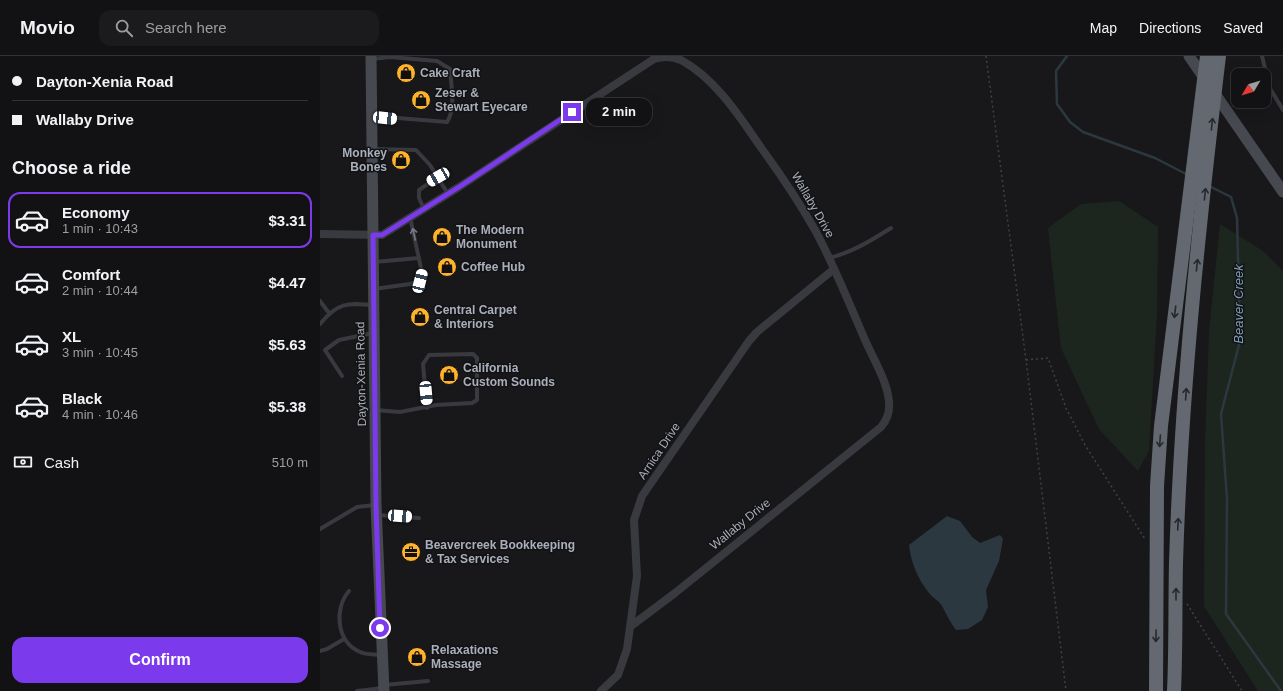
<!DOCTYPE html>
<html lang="en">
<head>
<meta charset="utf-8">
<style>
  body { margin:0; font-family:Helvetica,sans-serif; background:#1b1b1d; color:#f1f3f6; height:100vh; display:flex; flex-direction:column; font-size:15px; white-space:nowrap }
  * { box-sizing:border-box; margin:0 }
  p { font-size:13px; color:#9c9ea0 }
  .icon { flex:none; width:22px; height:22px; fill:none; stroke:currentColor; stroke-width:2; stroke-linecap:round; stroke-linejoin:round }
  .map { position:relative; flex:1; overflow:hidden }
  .side { display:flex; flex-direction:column; background:#121214; width:320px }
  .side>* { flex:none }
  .hud { display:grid; align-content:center; height:88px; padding:0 12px; background:#121214 }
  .needle { width:26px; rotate:232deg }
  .controls { position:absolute; left:911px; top:12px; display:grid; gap:8px }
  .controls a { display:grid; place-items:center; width:40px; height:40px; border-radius:8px; background:#121214; box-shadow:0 4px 16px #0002,0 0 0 1px #313234; font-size:20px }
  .end { position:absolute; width:18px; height:18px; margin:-9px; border:5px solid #7c3aed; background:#fff; box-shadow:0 0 0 2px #fff }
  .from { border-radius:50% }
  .bubble { position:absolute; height:28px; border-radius:12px; background:#121214; box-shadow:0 4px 16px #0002,0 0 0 1px #313234; font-size:13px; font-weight:600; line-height:28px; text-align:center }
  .car { position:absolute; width:12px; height:24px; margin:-12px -6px; border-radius:5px; box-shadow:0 0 3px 1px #0007; background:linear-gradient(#fff 24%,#345 0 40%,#fff 0 76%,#345 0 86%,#fff 0) }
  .hud b { display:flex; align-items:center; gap:14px; height:38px; font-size:15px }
  .hud b+b { border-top:1px solid #313234 }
  .hud i { width:10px; height:10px; background:#f1f3f6 }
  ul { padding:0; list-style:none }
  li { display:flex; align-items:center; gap:12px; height:56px; margin:0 8px 6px; padding:0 4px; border:2px solid transparent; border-radius:12px }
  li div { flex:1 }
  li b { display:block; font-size:15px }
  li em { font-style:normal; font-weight:600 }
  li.on { border-color:#7c3aed }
  li>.icon { width:36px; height:36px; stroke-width:1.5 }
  h2 { padding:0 12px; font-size:18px; line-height:48px }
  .pay { display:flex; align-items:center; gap:10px; height:44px; padding:0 12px; font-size:15px }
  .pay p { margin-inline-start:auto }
  .primary-button { display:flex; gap:8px; margin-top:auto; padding:8px 12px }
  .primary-button a { flex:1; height:46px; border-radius:12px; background:#7c3aed; color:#fff; font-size:16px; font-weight:600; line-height:46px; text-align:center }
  header { display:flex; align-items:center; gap:24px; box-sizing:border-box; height:56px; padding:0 20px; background:#121214; border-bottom:1px solid #313234 }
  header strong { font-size:19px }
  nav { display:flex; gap:22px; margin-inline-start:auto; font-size:14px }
  .search { width:280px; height:36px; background:#1b1b1d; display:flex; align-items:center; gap:10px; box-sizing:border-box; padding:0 14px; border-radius:12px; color:#9c9ea0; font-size:15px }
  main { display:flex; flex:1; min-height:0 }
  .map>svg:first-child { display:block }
  .green { fill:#1d261e }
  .water { fill:#2c3840 }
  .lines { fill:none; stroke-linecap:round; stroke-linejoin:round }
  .stream { stroke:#2c3840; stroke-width:2.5 }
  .path { stroke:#3e4147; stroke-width:1.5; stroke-dasharray:2 3; stroke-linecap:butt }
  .lane { stroke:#383a40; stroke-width:4 }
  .street { stroke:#383a40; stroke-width:8 }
  .secondary { stroke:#464950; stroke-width:11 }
  .highway { stroke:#646871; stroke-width:14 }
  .oneway { stroke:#27282c }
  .oneway2 { stroke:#767a84 }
  .route { stroke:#7c3aed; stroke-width:5 }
  .labels { text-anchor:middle; stroke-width:3; stroke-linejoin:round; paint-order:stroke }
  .poi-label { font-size:12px; font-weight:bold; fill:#a9afbb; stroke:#131315; text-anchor:start }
  .street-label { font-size:12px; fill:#a9afbb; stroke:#131315 }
  .water-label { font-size:13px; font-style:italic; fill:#7d9eb9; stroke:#131315 }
</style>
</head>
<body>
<header>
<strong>Movio</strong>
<div class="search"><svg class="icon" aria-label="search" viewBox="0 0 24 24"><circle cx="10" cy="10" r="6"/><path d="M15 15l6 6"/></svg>Search here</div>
<nav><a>Map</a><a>Directions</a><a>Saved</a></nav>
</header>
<main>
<section class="side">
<div class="hud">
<b><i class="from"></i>Dayton-Xenia Road</b>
<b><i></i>Wallaby Drive</b>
</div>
<h2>Choose a ride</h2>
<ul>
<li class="on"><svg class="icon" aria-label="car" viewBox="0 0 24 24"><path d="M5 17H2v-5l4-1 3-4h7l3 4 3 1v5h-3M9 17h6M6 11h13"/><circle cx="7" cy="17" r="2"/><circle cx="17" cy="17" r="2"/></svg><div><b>Economy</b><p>1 min · 10:43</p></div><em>$3.31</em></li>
<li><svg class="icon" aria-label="car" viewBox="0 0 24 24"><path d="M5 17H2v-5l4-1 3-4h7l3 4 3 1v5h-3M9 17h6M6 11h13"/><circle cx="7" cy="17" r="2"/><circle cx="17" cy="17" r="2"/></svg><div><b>Comfort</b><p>2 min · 10:44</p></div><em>$4.47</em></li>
<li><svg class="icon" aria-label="car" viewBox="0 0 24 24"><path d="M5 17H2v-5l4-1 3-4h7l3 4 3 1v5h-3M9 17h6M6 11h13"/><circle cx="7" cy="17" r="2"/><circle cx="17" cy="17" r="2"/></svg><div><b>XL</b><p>3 min · 10:45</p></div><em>$5.63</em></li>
<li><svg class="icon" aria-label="car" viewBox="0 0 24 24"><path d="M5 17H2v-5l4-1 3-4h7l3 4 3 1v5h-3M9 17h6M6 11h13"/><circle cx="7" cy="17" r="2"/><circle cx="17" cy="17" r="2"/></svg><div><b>Black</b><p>4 min · 10:46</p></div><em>$5.38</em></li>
</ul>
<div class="pay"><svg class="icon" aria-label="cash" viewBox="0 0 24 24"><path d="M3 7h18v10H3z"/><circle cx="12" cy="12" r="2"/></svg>Cash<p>510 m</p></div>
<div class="primary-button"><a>Confirm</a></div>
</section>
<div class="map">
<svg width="963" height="635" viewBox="0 0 963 635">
  <rect width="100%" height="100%" fill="#18181a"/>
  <g class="green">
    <path d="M799,145L838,171L837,258L829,394L818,415L779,373L741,292L728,172L761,148Z"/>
    <path d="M900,168L943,195L963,215V635H938L884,550L885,389L889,276Z"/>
  </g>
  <path class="water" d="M627,460L640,465L652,481L660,487L680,479L683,483L679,505L666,534L668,551L662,564L648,573L636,574C630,566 627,559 622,550C619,545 613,542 609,537C598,523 591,507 589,489Z"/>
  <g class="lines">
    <g class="stream">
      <path d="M747,0L736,15L737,48L750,66L763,76L835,102L868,119"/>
      <path d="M889,130L911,141L917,162L920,285L901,358L907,443L906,558L961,635"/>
    </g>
    <g class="path">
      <path d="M666,0L706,304L746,635"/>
      <path d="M706,304L728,302L746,352L765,389L825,483"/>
      <path d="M867,548L922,635"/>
    </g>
    <g class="lane">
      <path d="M942,0L947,21"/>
      <path d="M52,3L70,1L117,5L130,13C131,29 136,53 127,66L53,60"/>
      <path d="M951,34L963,54"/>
      <path d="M53,93L96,94L110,109L128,138"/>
      <path d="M104,153L99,142V134L118,121"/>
      <path d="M509,202C531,197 552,184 571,172"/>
      <path d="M54,206L99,202"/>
      <path d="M54,233L90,228L100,225L102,217L90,161"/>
      <path d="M0,245L9,257"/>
      <path d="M0,268C18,246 27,247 53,249"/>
      <path d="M22,320L5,294L19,284L53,277"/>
      <path d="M55,354L80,356L116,349L152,347L157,344V302L153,298L109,299L103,308L107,352"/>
      <path d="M57,459L99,462"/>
      <path d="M0,473L37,451L55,449"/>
      <path d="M29,535C14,552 16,586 40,596C46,599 55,598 61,599"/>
      <path d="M0,595L7,593L24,583"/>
      <path d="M64,629L108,625"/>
      <path d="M37,635L63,632"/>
    </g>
    <g class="street">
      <path d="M0,178L62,179L139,131L334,3C343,0 352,0 361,4C396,23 420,61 442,93C461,119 479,146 495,174C514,209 529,247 545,284C553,302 568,327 569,346C570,356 567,364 561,371L355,537L311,570"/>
      <path d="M281,635L298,619L307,593L317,520L314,464L322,440L429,285L437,276L514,213"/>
    </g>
    <g class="secondary">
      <path d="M51,0L56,449L64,635"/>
      <path d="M869,0L963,136"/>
    </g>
    <g class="highway">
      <path d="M836,635L837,430L841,370L887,0"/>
      <path d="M854,635C856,592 855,550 856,507C861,338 879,168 899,0"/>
    </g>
  </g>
  <defs><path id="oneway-shaft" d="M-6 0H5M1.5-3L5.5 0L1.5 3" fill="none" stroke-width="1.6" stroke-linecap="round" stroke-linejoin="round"/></defs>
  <g class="oneway">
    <use href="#oneway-shaft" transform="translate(892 68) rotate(-84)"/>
    <use href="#oneway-shaft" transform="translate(885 138) rotate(-84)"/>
    <use href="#oneway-shaft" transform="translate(877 209) rotate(-84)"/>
    <use href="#oneway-shaft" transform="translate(855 256) rotate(97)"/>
    <use href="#oneway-shaft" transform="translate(866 338) rotate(-86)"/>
    <use href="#oneway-shaft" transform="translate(840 385) rotate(94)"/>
    <use href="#oneway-shaft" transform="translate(858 468) rotate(-87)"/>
    <use href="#oneway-shaft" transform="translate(856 538) rotate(-90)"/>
    <use href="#oneway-shaft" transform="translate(836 580) rotate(91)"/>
  </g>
  <use class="oneway2" href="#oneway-shaft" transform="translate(94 178) rotate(-102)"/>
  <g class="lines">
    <path class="route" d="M60,572L56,450L53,179H62L139,131L252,56"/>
  </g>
  <defs>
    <g id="shop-disc" transform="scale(1)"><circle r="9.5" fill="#ffb22b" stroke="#131315"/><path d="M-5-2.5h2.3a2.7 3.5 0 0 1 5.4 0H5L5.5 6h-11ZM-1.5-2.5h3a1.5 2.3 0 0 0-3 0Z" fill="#111"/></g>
    <g id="office-disc" transform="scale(1)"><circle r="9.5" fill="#ffb22b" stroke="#131315"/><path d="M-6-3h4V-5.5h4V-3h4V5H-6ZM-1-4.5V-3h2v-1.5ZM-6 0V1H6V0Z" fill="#111"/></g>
  </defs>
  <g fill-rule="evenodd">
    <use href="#shop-disc" x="86" y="17"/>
    <use href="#shop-disc" x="101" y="44"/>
    <use href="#shop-disc" x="81" y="104"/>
    <use href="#shop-disc" x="122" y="181"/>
    <use href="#shop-disc" x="127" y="211"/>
    <use href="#shop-disc" x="100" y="261"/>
    <use href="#shop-disc" x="129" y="319"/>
    <use href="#office-disc" x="91" y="496"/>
    <use href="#shop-disc" x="97" y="601"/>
  </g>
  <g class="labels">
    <g class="poi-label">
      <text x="100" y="21">Cake Craft</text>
      <text x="115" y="41">Zeser &amp;<tspan x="115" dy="14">Stewart Eyecare</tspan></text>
      <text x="67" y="101" text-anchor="end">Monkey<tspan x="67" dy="14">Bones</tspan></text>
      <text x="136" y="178">The Modern<tspan x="136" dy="14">Monument</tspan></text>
      <text x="141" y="215">Coffee Hub</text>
      <text x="114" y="258">Central Carpet<tspan x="114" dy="14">&amp; Interiors</tspan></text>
      <text x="143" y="316">California<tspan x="143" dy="14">Custom Sounds</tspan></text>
      <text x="105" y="493">Beavercreek Bookkeeping<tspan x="105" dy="14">&amp; Tax Services</tspan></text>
      <text x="111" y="598">Relaxations<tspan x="111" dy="14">Massage</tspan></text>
    </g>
    <g class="street-label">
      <text transform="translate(493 149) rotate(60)" y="4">Wallaby Drive</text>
      <text transform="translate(41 318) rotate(-91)" y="4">Dayton-Xenia Road</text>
      <text transform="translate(339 395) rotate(-56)" y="4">Arnica Drive</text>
      <text transform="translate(420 468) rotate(-39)" y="4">Wallaby Drive</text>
    </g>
    <g class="water-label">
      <text transform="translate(918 248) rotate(-90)" y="5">Beaver Creek</text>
    </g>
  </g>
</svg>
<div class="controls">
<a><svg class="needle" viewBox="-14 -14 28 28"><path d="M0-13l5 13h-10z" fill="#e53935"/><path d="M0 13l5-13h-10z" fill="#9c9ea0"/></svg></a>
</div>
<i class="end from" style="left:60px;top:572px"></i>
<i class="end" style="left:252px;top:56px"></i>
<div class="bubble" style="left:266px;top:42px;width:66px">2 min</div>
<i class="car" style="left:65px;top:62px;rotate:96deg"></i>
<i class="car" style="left:118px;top:121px;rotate:240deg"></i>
<i class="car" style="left:100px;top:225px;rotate:14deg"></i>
<i class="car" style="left:106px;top:337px;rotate:175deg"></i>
<i class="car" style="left:80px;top:460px;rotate:94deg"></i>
</div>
</main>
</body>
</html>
